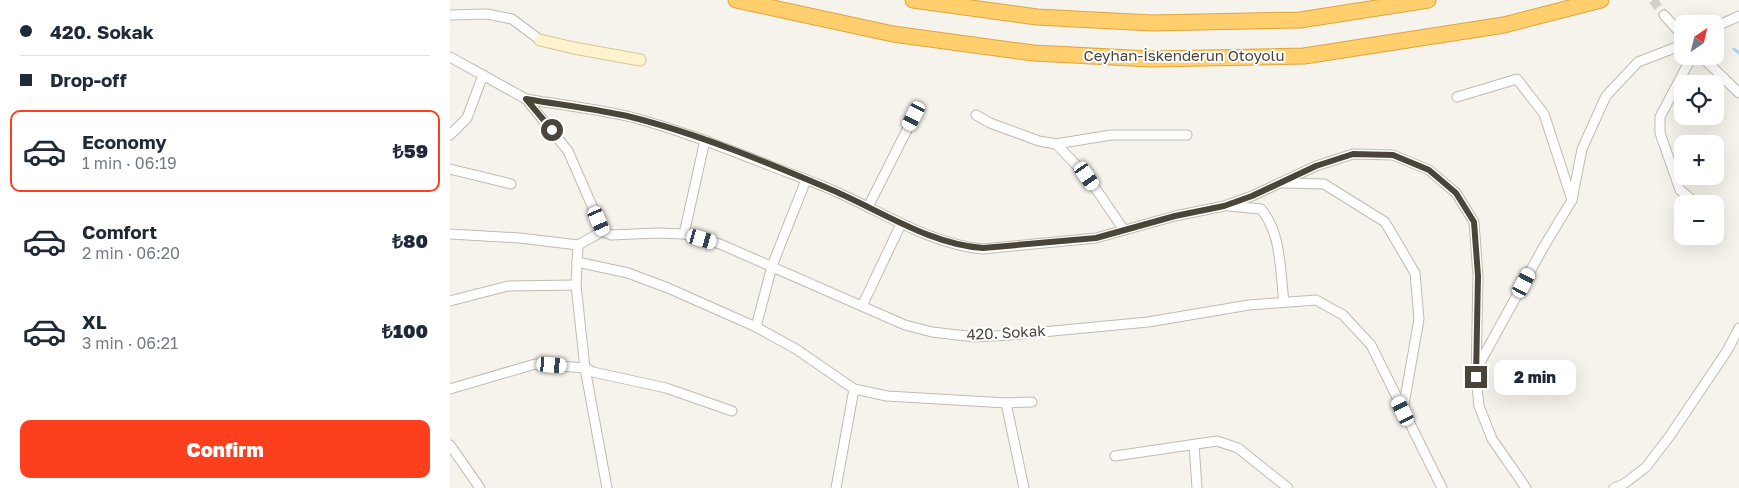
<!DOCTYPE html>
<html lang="en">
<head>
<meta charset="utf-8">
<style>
  body { margin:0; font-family:"Golos Text",sans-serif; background:#f2f2f3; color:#1f2937; height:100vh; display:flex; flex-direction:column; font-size:19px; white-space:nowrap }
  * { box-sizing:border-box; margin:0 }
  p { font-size:16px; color:#747a83 }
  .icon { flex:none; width:28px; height:28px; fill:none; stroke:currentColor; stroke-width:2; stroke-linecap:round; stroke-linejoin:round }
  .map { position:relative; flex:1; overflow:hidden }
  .details { display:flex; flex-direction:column; background:#fff; width:450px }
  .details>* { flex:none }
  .guide { display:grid; align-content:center; height:110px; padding:0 20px; background:#fff }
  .needle { width:32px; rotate:35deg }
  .buttons { position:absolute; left:1224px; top:15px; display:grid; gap:10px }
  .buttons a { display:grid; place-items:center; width:50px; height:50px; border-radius:10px; background:#fff; box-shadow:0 5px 20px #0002; font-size:25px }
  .end { position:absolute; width:22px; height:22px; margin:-11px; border:6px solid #4b4439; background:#fff; box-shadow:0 0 0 2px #fff }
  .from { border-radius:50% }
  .bubble { position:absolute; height:35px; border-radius:10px; background:#fff; box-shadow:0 5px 20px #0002; font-size:16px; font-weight:800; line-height:35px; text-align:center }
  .car { position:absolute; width:15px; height:30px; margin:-15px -8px; border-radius:6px; box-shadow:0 0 4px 1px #0007; background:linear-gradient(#fff 24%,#345 0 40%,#fff 0 76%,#345 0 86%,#fff 0) }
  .guide b { display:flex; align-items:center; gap:18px; height:48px; font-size:19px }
  .guide b+b { border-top:1px solid #e0e1e3 }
  .guide i { width:12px; height:12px; background:#1f2937 }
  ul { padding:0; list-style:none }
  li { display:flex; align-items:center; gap:15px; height:82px; margin:0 10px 8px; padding:0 10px; border:2px solid transparent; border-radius:10px }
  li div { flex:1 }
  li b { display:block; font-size:19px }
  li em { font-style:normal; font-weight:800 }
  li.on { border-color:#fc3f1d }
  li>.icon { width:45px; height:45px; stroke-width:1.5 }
  .button { display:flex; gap:10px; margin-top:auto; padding:10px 20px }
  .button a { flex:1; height:58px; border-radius:10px; background:#fc3f1d; color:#fff; font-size:20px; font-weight:800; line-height:58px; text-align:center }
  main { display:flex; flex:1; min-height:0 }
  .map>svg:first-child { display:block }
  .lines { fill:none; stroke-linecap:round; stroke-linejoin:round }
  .stream { stroke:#a9d4f2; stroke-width:3 }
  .street-tunnel { stroke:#d4d0c8; stroke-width:9; stroke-dasharray:9 4.5; stroke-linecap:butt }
  .street-casing { stroke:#c2bbae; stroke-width:11 }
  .secondary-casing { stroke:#d6c79b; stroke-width:13 }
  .highway-casing { stroke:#e0a43c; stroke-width:17 }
  .street { stroke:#fff; stroke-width:9 }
  .secondary { stroke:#fff3cd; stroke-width:11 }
  .highway { stroke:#ffcf6e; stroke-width:15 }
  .route { stroke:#4b4439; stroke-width:6 }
  .labels { text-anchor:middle; stroke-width:4; stroke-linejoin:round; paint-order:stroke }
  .street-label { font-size:15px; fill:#4b4439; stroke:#fff }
</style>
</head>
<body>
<main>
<section class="details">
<div class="guide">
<b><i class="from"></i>420. Sokak</b>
<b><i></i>Drop-off</b>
</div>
<ul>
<li class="on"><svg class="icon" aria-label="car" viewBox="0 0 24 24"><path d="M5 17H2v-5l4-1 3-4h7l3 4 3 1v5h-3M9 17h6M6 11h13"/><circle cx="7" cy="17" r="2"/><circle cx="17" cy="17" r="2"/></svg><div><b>Economy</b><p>1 min · 06:19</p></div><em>₺59</em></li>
<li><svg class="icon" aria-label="car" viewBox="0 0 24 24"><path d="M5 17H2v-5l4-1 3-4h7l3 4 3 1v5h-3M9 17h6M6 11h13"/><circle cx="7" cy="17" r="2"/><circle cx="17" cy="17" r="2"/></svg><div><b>Comfort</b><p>2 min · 06:20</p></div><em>₺80</em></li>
<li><svg class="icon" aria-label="car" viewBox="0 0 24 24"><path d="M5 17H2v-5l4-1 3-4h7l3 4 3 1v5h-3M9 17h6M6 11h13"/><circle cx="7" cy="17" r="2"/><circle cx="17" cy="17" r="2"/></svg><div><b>XL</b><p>3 min · 06:21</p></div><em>₺100</em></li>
</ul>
<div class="button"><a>Confirm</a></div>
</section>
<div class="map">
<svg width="1289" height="488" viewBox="0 0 1289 488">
  <rect width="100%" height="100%" fill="#f6f3ec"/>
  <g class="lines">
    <path class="stream" d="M1284,49L1289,53"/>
    <path class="street-tunnel" d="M1203,0L1214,15"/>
    <g class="street-casing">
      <g id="street">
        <path d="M0,15L37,14L62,19L90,40"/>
        <path d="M1214,15L1232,35"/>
        <path d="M1265,27L1289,16"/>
        <path d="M1242,56L1210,117V133L1230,190L1244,201"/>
        <path d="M1251,56L1289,93"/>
        <path d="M0,57L76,99L118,151L153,231L161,235L208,233L234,234L270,244L455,325L482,332L525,337L561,335L698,322L799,305L866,300L893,315L921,345L992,488"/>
        <path d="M1007,97L1067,79L1094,114L1122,200"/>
        <path d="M76,99C111,105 147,109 181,117C230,130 275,148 321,166C341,174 362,181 382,190C431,211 479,244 533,249L646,238L725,216L774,206L802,196L866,166L903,154L943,155L979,170L1006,193L1024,222L1028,276L1026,377L1029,406L1042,439L1076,488"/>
        <path d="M526,115L540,123L589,141L606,144L637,176L674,230"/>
        <path d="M0,135L17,118L33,75"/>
        <path d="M606,144L661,135H737"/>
        <path d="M0,169L61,184"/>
        <path d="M832,183L874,184L935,222L965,273L969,319L953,410"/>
        <path d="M779,206L811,209C832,234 830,272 834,302"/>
        <path d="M418,207L464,116"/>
        <path d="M0,234L70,238L128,245L153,231"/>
        <path d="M234,234L255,140"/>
        <path d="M128,245L126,285L135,368L157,488"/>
        <path d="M127,262L178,273L218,288L306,327L346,349L404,389L437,396L556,403L582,402"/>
        <path d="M0,301L58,286L126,285"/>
        <path d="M412,306L451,224"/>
        <path d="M306,327L322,266L356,180"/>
        <path d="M1027,368L1093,248L1122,200L1132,149L1156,96L1188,62L1232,45"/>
        <path d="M0,389L85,364L135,368L143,372L216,388L282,411"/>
        <path d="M556,403L574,488"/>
        <path d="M0,445L30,488"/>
        <path d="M744,445L747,488"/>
        <path d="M665,456L767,441L788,448L838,488"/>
        <path d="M386,488L404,389"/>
        <path d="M1164,488L1174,484L1196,467L1219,437L1277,351L1289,328"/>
      </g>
    </g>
    <g class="secondary-casing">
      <path id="secondary" d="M90,40L124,48L190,60"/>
    </g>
    <g class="highway-casing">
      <g id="highway">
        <path d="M286,0L443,34L583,53L701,59L854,56L1054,25L1151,0"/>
        <path d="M463,0L587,17L702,23L850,20L978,0"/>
      </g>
    </g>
    <use href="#street" class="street"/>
    <use href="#secondary" class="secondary"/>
    <use href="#highway" class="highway"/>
  </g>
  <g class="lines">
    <path class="route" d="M102,130L76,99C111,105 147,109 181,117C249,134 318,163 382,190C431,211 479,244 533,248L646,238L725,216L774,206L802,196L866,166L903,154L943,155L979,170L1006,193L1024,222L1028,276L1026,377"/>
  </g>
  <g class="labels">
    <g class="street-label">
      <text x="734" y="61">Ceyhan-İskenderun Otoyolu</text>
      <text transform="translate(556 333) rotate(-3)" y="5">420. Sokak</text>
    </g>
  </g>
</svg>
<div class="buttons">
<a><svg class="needle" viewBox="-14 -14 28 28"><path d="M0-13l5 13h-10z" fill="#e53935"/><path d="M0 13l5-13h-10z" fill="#747a83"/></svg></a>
<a><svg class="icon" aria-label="locate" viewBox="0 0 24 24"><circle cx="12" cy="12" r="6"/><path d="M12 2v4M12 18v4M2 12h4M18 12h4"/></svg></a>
<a>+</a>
<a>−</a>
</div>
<i class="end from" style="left:102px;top:130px"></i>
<i class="end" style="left:1026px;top:377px"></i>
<div class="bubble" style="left:1044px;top:360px;width:82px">2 min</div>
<i class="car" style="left:464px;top:116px;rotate:207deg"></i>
<i class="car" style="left:637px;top:176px;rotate:145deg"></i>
<i class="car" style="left:149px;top:221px;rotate:156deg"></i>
<i class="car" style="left:252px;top:239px;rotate:106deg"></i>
<i class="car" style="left:1074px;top:283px;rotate:28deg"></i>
<i class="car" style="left:102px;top:365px;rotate:95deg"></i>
<i class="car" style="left:953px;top:411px;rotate:334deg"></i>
</div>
</main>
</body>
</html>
